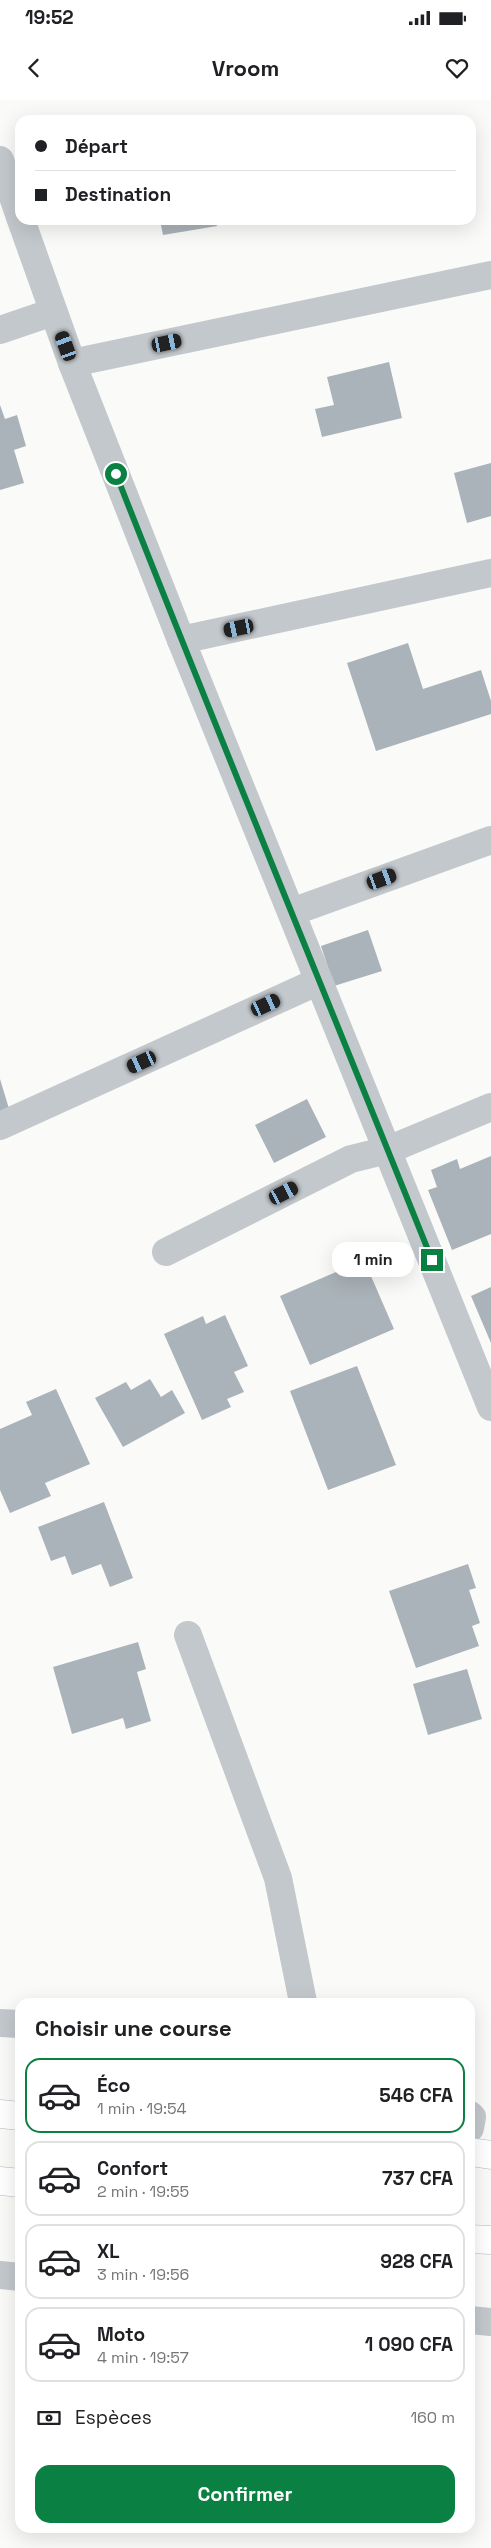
<!DOCTYPE html>
<html lang="fr">
<head>
<meta charset="utf-8">
<style>
  body { margin:0; font-family:"Space Grotesk",sans-serif; background:#f6f6f6; color:#202124; height:100vh; display:flex; flex-direction:column; font-size:19px; white-space:nowrap }
  * { box-sizing:border-box; margin:0 }
  p { font-size:16px; color:#757577 }
  .icon { flex:none; width:28px; height:28px; fill:none; stroke:currentColor; stroke-width:2; stroke-linecap:round; stroke-linejoin:round }
  .map { position:relative; flex:1; overflow:hidden }
  .details { position:absolute; left:15px; top:1898px; width:460px; height:535px; display:flex; flex-direction:column; background:#fff; border-radius:15px; box-shadow:0 5px 20px #0002 }
  .details>* { flex:none }
  .guide { position:absolute; left:15px; top:15px; width:461px; height:110px; border-radius:15px; box-shadow:0 5px 20px #0002; display:grid; align-content:center; height:110px; padding:0 20px; background:#fff }
  .end { position:absolute; width:22px; height:22px; margin:-11px; border:6px solid #0b8043; background:#fff; box-shadow:0 0 0 2px #fff }
  .from { border-radius:50% }
  .bubble { position:absolute; height:35px; border-radius:15px; background:#fff; box-shadow:0 5px 20px #0002; font-size:16px; font-weight:700; line-height:35px; text-align:center }
  .car { position:absolute; width:15px; height:30px; margin:-15px -8px; border-radius:6px; box-shadow:0 0 4px 1px #0007; background:linear-gradient(#222 24%,#8ab4d8 0 40%,#222 0 76%,#8ab4d8 0 86%,#222 0) }
  .guide b { display:flex; align-items:center; gap:18px; height:48px; font-size:19px }
  .guide b+b { border-top:1px solid #e0e0e0 }
  .guide i { width:12px; height:12px; background:#202124 }
  ul { padding:0; list-style:none }
  li { display:flex; align-items:center; gap:15px; height:75px; margin:0 10px 8px; padding:0 10px; border:2px solid #e0e0e0; border-radius:15px }
  li div { flex:1 }
  li b { display:block; font-size:19px }
  li em { font-style:normal; font-weight:700 }
  li.selected { border-color:#0b8043 }
  li>.icon { width:45px; height:45px; stroke-width:1.5 }
  h2 { padding:0 20px; font-size:22px; line-height:60px }
  .pay { display:flex; align-items:center; gap:12px; height:55px; padding:0 20px; font-size:19px }
  .pay p { margin-inline-start:auto }
  .cta { display:flex; gap:10px; margin-top:auto; padding:10px 20px }
  .cta a { flex:1; height:58px; border-radius:15px; background:#0b8043; color:#fff; font-size:20px; font-weight:700; line-height:58px; text-align:center }
  .status { display:flex; justify-content:space-between; align-items:center; height:35px; padding:0 25px; background:#fff; direction:ltr }
  .status svg { height:14px; fill:currentColor }
  header { display:flex; justify-content:space-between; align-items:center; height:65px; padding:0 20px; background:#fff; font-size:22px; font-weight:700 }
  .map>svg:first-child { display:block }
  .building { fill:#aab3b9 }
  .lines { fill:none; stroke-linecap:round; stroke-linejoin:round }
  .primary-casing { stroke:#b5babe; stroke-width:29 }
  .minor { stroke:#c3c8cc; stroke-width:28 }
  .primary { stroke:#fff; stroke-width:28 }
  .route { stroke:#0b8043; stroke-width:6 }
</style>
</head>
<body>
<div class="status"><b>19:52</b><svg viewBox="0 0 49 12"><path d="M0 12V9h3v3zM5 12V6h3v6zM10 12V3h3v9zM15 12V0h3v12zM26 1h20v11H26zM47 4h2v5h-2z"/></svg></div>
<header><svg class="icon" aria-label="back" viewBox="0 0 24 24"><path d="M15 5l-7 7 7 7"/></svg>Vroom<svg class="icon" aria-label="heart" viewBox="0 0 24 24"><path d="M12 20l-8-8c-3-5 5-10 8-4 3-6 11-1 8 4z"/></svg></header>
<div class="map">
<svg width="491" height="2448" viewBox="0 0 491 2448">
  <rect width="100%" height="100%" fill="#fafaf8"/>
  <g class="building">
    <path d="M160,120H216L217,126L163,135Z"/>
    <path d="M389,262L402,318L322,337L315,309L334,305L327,277Z"/>
    <path d="M0,305L5,319L17,315L26,346L14,350L24,383L0,390Z"/>
    <path d="M491,363V416L467,423L454,373Z"/>
    <path d="M408,543L423,589L481,570L491,601V614L376,651L347,563Z"/>
    <path d="M368,830L382,871L334,886L321,846Z"/>
    <path d="M0,979L10,1012L0,1015Z"/>
    <path d="M307,999L326,1037L274,1063L255,1025Z"/>
    <path d="M491,1056V1134L452,1150L428,1090L437,1087L431,1070L457,1059L460,1069Z"/>
    <path d="M364,1160L394,1229L310,1265L280,1196Z"/>
    <path d="M491,1187V1243L471,1196Z"/>
    <path d="M225,1215L248,1266L234,1272L244,1292L227,1299L231,1307L202,1320L164,1234L203,1216L206,1224Z"/>
    <path d="M357,1266L396,1365L328,1390L290,1291Z"/>
    <path d="M150,1279L161,1297L172,1290L185,1313L123,1347L95,1298L126,1282L131,1290Z"/>
    <path d="M56,1289L90,1364L45,1383L51,1396L10,1413L0,1390V1329L32,1315L26,1302Z"/>
    <path d="M104,1402L133,1478L110,1487L101,1464L72,1475L65,1456L51,1461L38,1427Z"/>
    <path d="M468,1464L476,1488L469,1490L480,1523L472,1526L479,1546L416,1568L389,1491Z"/>
    <path d="M138,1542L146,1569L137,1572L151,1621L126,1629L123,1618L72,1634L53,1567Z"/>
    <path d="M467,1569L482,1619L428,1635L413,1584Z"/>
  </g>
  <g class="lines">
    <g class="primary-casing">
      <g id="primary">
        <path d="M0,2014L20,2016"/>
        <path d="M470,2052L491,2055"/>
        <path d="M0,2081L20,2083"/>
        <path d="M470,2139L491,2140"/>
      </g>
    </g>
    <g class="minor">
      <path d="M0,60L20,117"/>
      <path d="M21,120L72,263L181,540L491,1307"/>
      <path d="M0,230L53,212"/>
      <path d="M72,263L491,175"/>
      <path d="M181,540L491,473"/>
      <path d="M292,812L491,740"/>
      <path d="M0,1026L319,881"/>
      <path d="M166,1152L351,1059L388,1050L491,1007"/>
      <path d="M188,1535L278,1778L303,1902"/>
      <path d="M0,1923L20,1924"/>
      <path d="M470,2015L472,2017L470,2028"/>
      <path d="M0,2175L20,2177"/>
      <path d="M470,2220L491,2222"/>
    </g>
    <use href="#primary" class="primary"/>
  </g>
  <g class="lines">
    <path class="route" d="M116,374C219,637 327,898 432,1160"/>
  </g>
</svg>
<i class="end from" style="left:116px;top:374px"></i>
<i class="end" style="left:432px;top:1160px"></i>
<div class="bubble" style="left:332px;top:1142px;width:82px">1 min</div>
<i class="car" style="left:167px;top:243px;rotate:78deg"></i>
<i class="car" style="left:66px;top:246px;rotate:340deg"></i>
<i class="car" style="left:239px;top:528px;rotate:258deg"></i>
<i class="car" style="left:382px;top:779px;rotate:70deg"></i>
<i class="car" style="left:266px;top:905px;rotate:65deg"></i>
<i class="car" style="left:142px;top:962px;rotate:245deg"></i>
<i class="car" style="left:284px;top:1093px;rotate:63deg"></i>
<div class="guide">
<b><i class="from"></i>Départ</b>
<b><i></i>Destination</b>
</div>
<section class="details">
<h2>Choisir une course</h2>
<ul>
<li class="selected"><svg class="icon" aria-label="car" viewBox="0 0 24 24"><path d="M5 17H2v-5l4-1 3-4h7l3 4 3 1v5h-3M9 17h6M6 11h13"/><circle cx="7" cy="17" r="2"/><circle cx="17" cy="17" r="2"/></svg><div><b>Éco</b><p>1 min · 19:54</p></div><em>546 CFA</em></li>
<li><svg class="icon" aria-label="car" viewBox="0 0 24 24"><path d="M5 17H2v-5l4-1 3-4h7l3 4 3 1v5h-3M9 17h6M6 11h13"/><circle cx="7" cy="17" r="2"/><circle cx="17" cy="17" r="2"/></svg><div><b>Confort</b><p>2 min · 19:55</p></div><em>737 CFA</em></li>
<li><svg class="icon" aria-label="car" viewBox="0 0 24 24"><path d="M5 17H2v-5l4-1 3-4h7l3 4 3 1v5h-3M9 17h6M6 11h13"/><circle cx="7" cy="17" r="2"/><circle cx="17" cy="17" r="2"/></svg><div><b>XL</b><p>3 min · 19:56</p></div><em>928 CFA</em></li>
<li><svg class="icon" aria-label="car" viewBox="0 0 24 24"><path d="M5 17H2v-5l4-1 3-4h7l3 4 3 1v5h-3M9 17h6M6 11h13"/><circle cx="7" cy="17" r="2"/><circle cx="17" cy="17" r="2"/></svg><div><b>Moto</b><p>4 min · 19:57</p></div><em>1 090 CFA</em></li>
</ul>
<div class="pay"><svg class="icon" aria-label="cash" viewBox="0 0 24 24"><path d="M3 7h18v10H3z"/><circle cx="12" cy="12" r="2"/></svg>Espèces<p>160 m</p></div>
<div class="cta"><a>Confirmer</a></div>
</section>
</div>
</body>
</html>
